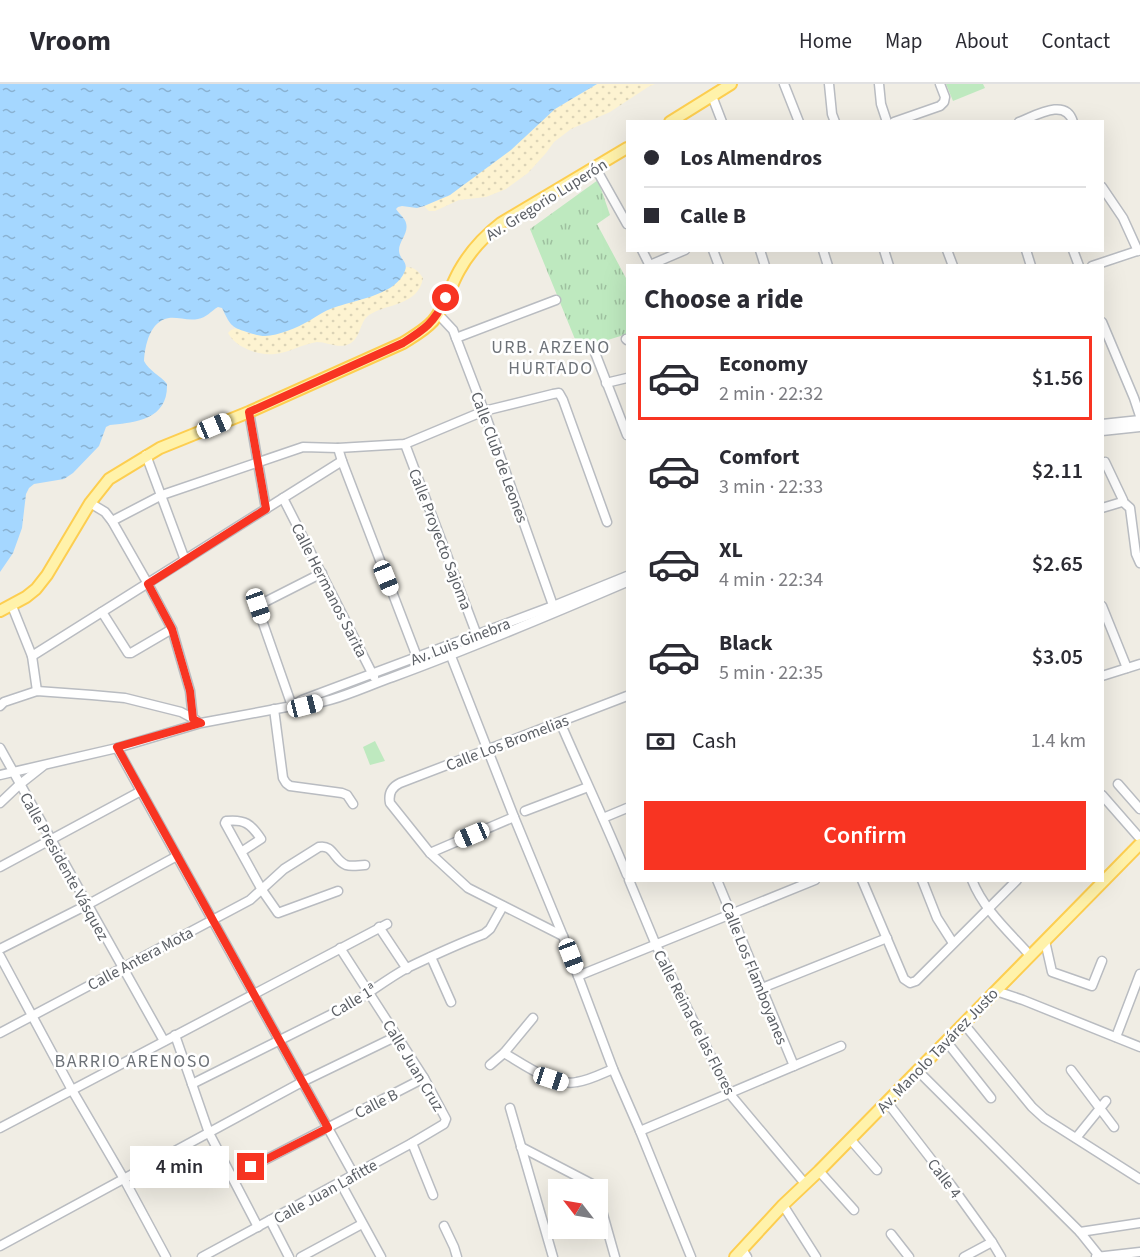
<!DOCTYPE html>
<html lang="en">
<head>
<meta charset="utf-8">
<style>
  body { margin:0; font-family:"Source Sans 3",sans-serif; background:#f2f2f3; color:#2b2b33; height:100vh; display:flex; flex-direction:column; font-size:22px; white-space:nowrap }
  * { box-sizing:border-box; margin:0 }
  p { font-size:20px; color:#7c7c81 }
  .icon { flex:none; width:33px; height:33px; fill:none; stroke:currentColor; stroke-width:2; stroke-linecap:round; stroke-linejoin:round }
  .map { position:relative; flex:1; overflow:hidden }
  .sheet { position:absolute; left:626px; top:180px; width:478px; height:618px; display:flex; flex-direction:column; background:#fff; border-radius:0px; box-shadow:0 6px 24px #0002 }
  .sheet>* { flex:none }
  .guide { position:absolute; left:626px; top:36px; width:478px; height:132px; border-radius:0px; box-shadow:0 6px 24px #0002; display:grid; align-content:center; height:132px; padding:0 18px; background:#fff }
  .needle { width:39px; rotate:301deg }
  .controls { position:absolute; left:548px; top:1095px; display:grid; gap:12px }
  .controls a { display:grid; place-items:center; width:60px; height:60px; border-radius:0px; background:#fff; box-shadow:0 6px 24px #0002; font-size:30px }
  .end { position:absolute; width:27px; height:27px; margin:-14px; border:8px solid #f83422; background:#fff; box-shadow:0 0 0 3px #fff }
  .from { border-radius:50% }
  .bubble { position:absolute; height:42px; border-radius:0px; background:#fff; box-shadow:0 6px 24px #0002; font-size:20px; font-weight:600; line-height:42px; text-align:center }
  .car { position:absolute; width:18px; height:36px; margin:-18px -9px; border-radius:8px; box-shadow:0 0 4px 2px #0007; background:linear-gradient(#fff 24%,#345 0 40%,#fff 0 76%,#345 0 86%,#fff 0) }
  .guide b { display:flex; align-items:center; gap:21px; height:57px; font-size:22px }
  .guide b+b { border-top:2px solid #e1e1e2 }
  .guide i { width:15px; height:15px; background:#2b2b33 }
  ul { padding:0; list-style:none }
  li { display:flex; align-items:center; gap:18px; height:84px; margin:0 12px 9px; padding:0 6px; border:3px solid transparent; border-radius:0px }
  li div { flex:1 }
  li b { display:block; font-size:22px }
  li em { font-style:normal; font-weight:600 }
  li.selected { border-color:#f83422 }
  li>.icon { width:54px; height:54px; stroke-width:1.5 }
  h2 { padding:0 18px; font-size:27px; line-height:72px }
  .pay { display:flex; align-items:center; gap:15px; height:66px; padding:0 18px; font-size:22px }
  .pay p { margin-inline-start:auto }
  .button { display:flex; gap:12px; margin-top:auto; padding:12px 18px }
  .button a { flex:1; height:69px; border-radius:0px; background:#f83422; color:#fff; font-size:24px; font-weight:600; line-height:69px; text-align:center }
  header { display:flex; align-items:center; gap:36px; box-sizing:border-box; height:84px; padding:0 30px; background:#fff; border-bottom:2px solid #e1e1e2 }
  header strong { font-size:28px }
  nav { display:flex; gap:33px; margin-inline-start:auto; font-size:21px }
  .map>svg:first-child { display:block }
  .grass { fill:url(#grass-tufts) }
  .sand { fill:url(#sand-dots) }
  .pitch { fill:#bee9bf }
  .water { fill:url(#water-ripples) }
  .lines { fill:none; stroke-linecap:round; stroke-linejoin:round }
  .minor-casing { stroke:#b9bcc1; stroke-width:11 }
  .major-casing { stroke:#fdce50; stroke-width:14 }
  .minor { stroke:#fff; stroke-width:8 }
  .major { stroke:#fff2aa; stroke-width:10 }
  .route { stroke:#f83422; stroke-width:8 }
  .labels { text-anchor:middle; stroke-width:5; stroke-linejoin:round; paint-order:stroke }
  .street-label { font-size:16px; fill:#5c6066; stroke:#fff }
  .neighbourhood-label { font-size:18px; letter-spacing:1.5px; fill:#6d7278; stroke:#fff }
</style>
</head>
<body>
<header>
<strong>Vroom</strong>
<nav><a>Home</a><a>Map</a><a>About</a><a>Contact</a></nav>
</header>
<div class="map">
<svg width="1140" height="1173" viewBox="0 0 1140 1173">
  <defs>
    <pattern id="grass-tufts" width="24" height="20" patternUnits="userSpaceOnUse" patternTransform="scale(1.5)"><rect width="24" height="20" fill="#bee9bf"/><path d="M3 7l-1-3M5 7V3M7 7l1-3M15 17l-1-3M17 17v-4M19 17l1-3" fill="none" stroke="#9ec09f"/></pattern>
    <pattern id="sand-dots" width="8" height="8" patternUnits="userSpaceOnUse" patternTransform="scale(1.5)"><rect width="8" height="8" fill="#fdf3d1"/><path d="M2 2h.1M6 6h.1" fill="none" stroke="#dbd3b6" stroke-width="1.8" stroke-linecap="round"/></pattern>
    <pattern id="water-ripples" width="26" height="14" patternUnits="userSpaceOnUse" patternTransform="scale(1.5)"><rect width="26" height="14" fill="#a5d7ff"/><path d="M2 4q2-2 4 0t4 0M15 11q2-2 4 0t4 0" fill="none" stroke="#8ab2d2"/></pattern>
  </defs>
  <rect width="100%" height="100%" fill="#f0ede4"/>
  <path class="grass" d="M598,96L610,131L597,140L627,196V250L579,265L530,145Z"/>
  <g class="sand">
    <path d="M597,0H655L648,3L610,28L571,45L554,58L546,69L528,89L506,105L486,113L459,116L435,127H429L424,122L450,111L555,25Z"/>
    <path d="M406,183C415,183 418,187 423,194C418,222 388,219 369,231C359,238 361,255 349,260C339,265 327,258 317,258C310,259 305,261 299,263C280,271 264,274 245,264C238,261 232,256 228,249C237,239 243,249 253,250C254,250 261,248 262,248C277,244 293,242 308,237C316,234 323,227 332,224C359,214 394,213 406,183Z"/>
  </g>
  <g class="pitch">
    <path d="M946,0H983L985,4L953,17Z"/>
    <path d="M375,657L385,677L370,681L363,663Z"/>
  </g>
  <path class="water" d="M0,0H597L555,25L511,66L450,111L424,122L417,124L402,122L398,123L396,125C399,130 405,134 406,139C409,149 399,157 399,166C399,177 411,177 403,191C391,212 354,216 333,224C324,227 317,232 309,237C298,243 278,252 265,252C260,252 253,250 247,248C230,243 230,240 222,224L218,223C211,227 206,234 198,235C188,237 178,233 169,234C150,237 145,261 144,277C149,287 160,291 167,300C168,335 137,338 110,341L106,343L99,362L73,389L64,395L34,400L29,404L26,410L22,444L13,469L0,488Z"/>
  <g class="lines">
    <g class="minor-casing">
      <g id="minor">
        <path d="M784,0L799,38"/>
        <path d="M829,0L832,30L835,38"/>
        <path d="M879,0L881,20L887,38"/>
        <path d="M712,12L722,38"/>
        <path d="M894,38L940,22L944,18L945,13L940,0"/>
        <path d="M1019,38C1035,32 1066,13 1073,38"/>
        <path d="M595,83L627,140"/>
        <path d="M1102,103L1123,134L1138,167"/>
        <path d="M642,166L650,182"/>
        <path d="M713,166L719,182"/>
        <path d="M760,166L765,182"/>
        <path d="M823,166L828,182"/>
        <path d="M884,166L889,182"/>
        <path d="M947,166L953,182"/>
        <path d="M1026,166L1031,182"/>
        <path d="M1073,166L1079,182"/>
        <path d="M650,181L685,166"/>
        <path d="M1092,182L1140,166"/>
        <path d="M438,230L453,246L484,327L555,527"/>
        <path d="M1102,238L1134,314L1140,332"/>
        <path d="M456,254L556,216"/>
        <path d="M626,255L627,256"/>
        <path d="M594,266L627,351"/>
        <path d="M606,299L627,294"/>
        <path d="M249,328L266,425"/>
        <path d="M1102,340L1140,336"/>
        <path d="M1102,347L1140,343"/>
        <path d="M405,360L478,554"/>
        <path d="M338,364L342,377L417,573"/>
        <path d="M146,371L185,476"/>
        <path d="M283,414L374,593"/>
        <path d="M1122,417L1130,424L1136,470L1140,479"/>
        <path d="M90,419L105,428L112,437L148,500L172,545L190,607L193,635"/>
        <path d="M1102,424L1122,418L1123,416L1105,378"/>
        <path d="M112,437L162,411L303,363L338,364L405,360L484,327L553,310L559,309L563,316L607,438"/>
        <path d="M12,522L32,572L37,607"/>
        <path d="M1102,522L1127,584"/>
        <path d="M102,528L128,569H131L172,545"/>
        <path d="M447,562L514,733L563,852L613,985L640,1047L691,1173"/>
        <path d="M32,572L342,377"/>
        <path d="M1102,592L1140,580"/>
        <path d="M295,620L302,616L553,522L627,492"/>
        <path d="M0,622L4,618L37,607L92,611L125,614L181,628L196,636"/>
        <path d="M292,622L257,522L322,489"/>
        <path d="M274,625L283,694L286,699L290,702L342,709L347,711L353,720"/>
        <path d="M560,638C582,689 606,739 627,791"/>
        <path d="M0,664L164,957"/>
        <path d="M117,664L354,1091"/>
        <path d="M0,691L117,664L201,639L292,622C327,622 361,604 393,593C472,564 550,531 627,498"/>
        <path d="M1118,700L1140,725"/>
        <path d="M1102,711L1138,752"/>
        <path d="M0,719L19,701L43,682"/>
        <path d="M525,727L588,703"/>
        <path d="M603,734L627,724"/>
        <path d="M241,768L261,755C251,740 245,735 226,737L225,739L262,806L278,829L338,807"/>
        <path d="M430,769L514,733"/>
        <path d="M0,783L141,707"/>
        <path d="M629,796L656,861L729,1009L802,1096"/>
        <path d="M717,796L794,982"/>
        <path d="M862,796L904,895L910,899L916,897L1017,796"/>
        <path d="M922,796L937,834L953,859"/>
        <path d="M972,796C983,824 1006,845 1026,867"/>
        <path d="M379,843L407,885"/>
        <path d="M563,852L468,804L430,769L390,719C388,709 392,703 400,699L627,612"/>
        <path d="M1045,857L1052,888L1092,902L1102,877"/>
        <path d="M0,865L87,821L177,772"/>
        <path d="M0,872L72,1006L124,1095L166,1173"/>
        <path d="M431,873L451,918"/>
        <path d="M578,892L815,796"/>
        <path d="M762,904L887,854"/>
        <path d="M996,907L1023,916L1140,963"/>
        <path d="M964,940L1032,1023L1044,1034L1140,1095"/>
        <path d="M0,949L250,816L284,785L319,763C333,760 334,776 346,781C352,783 359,781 365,781"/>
        <path d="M175,951L209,1049L258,1143"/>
        <path d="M1116,953L1140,890"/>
        <path d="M946,957L991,1014"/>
        <path d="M504,969C523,980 554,1003 577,998C590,996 601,990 613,985"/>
        <path d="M490,981L504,969L533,934"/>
        <path d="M917,986L1080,1148L1100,1173"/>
        <path d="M1071,986L1114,1043"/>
        <path d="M192,1000L344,924C366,912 385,896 407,884C432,872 458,860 484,850L490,845L503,822"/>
        <path d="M887,1018L951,1101L992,1158L1001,1173"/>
        <path d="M510,1024L553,1173"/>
        <path d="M0,1044L387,840"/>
        <path d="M640,1047L841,962"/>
        <path d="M1076,1054L1106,1017"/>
        <path d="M850,1055L877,1086"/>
        <path d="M412,1059L433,1111"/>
        <path d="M521,1063L592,1100L596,1106"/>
        <path d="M819,1087L854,1126"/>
        <path d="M232,1093L424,994"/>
        <path d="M340,1098L381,1173"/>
        <path d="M597,1109L615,1173"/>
        <path d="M783,1121L816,1173"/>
        <path d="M270,1136L289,1173"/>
        <path d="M444,1142L454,1163L457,1173"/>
        <path d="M1080,1148L1140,1139"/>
        <path d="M891,1150L909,1173"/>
        <path d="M0,1162L302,998L397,952"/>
        <path d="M742,1165L747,1173"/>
        <path d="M202,1173L412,1059L444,1040L446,1035L424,994L340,864"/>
        <path d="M301,1173L362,1140"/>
        <path d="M964,1173L992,1158"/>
        <path d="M1096,1173L1140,1168"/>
      </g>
    </g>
    <g class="major-casing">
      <g id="major">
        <path d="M670,38L731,0"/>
        <path d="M0,527L26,513L36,505L47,491L90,419L109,395L160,364L249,328L403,259C414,252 425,246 433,237C445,223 450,203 459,187C470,167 483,153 501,139L627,64"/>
        <path d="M735,1173L783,1121L819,1087L1140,760"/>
      </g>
    </g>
    <use href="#minor" class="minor"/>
    <use href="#major" class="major"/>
  </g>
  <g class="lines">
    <path class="route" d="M251,1083L328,1044L117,663L201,639L193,635L190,607L172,545L148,500L266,425L249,328L403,259C425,245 434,239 446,214"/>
  </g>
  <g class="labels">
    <g class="street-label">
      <text transform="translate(546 115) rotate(-32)" y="6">Av. Gregorio Luperón</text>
      <text transform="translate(500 373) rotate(70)" y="6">Calle Club de Leones</text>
      <text transform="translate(441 455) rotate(69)" y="6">Calle Proyecto Sajoma</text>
      <text transform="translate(330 506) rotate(63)" y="6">Calle Hermanos Sarita</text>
      <text transform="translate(460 557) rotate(-21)" y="6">Av. Luis Ginebra</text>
      <text transform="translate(507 658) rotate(-21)" y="6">Calle Los Bromelias</text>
      <text transform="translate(65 782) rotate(61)" y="6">Calle Presidente Vásquez</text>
      <text transform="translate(140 874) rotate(-28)" y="6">Calle Antera Mota</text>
      <text transform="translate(755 889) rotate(68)" y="6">Calle Los Flamboyanes</text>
      <text transform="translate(353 916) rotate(-31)" y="6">Calle 1ª</text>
      <text transform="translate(695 938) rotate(63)" y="6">Calle Reina de las Flores</text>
      <text transform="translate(937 966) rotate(-46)" y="6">Av. Manolo Tavárez Justo</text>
      <text transform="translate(414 981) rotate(59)" y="6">Calle Juan Cruz</text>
      <text transform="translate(376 1019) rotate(-27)" y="6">Calle B</text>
      <text transform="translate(945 1094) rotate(53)" y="6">Calle 4</text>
      <text transform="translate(325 1107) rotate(-29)" y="6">Calle Juan Lafitte</text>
    </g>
    <g class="neighbourhood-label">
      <text x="551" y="269">URB. ARZENO<tspan x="551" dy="21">HURTADO</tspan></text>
      <text x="133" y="983">BARRIO ARENOSO</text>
    </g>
  </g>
</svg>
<div class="controls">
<a><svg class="needle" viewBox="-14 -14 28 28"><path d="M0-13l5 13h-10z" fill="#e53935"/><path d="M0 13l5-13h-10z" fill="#7c7c81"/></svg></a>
</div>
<i class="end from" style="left:446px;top:214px"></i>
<i class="end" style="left:251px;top:1083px"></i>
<div class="bubble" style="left:130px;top:1062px;width:99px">4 min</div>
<i class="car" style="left:214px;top:342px;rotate:67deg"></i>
<i class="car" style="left:386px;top:494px;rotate:158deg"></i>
<i class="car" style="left:258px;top:522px;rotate:161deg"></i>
<i class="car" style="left:305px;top:622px;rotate:76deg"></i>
<i class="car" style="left:472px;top:751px;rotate:247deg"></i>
<i class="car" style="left:571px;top:872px;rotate:159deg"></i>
<i class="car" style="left:551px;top:995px;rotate:108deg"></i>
<div class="guide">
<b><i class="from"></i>Los Almendros</b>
<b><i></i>Calle B</b>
</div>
<section class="sheet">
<h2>Choose a ride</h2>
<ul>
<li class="selected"><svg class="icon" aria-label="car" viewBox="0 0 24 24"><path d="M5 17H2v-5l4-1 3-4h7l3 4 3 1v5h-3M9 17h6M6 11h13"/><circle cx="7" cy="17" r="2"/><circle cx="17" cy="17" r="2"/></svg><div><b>Economy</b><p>2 min · 22:32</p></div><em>$1.56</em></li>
<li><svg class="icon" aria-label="car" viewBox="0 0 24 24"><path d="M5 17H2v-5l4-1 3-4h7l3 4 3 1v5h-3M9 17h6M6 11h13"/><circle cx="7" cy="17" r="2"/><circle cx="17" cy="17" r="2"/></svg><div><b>Comfort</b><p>3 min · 22:33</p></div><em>$2.11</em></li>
<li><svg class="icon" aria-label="car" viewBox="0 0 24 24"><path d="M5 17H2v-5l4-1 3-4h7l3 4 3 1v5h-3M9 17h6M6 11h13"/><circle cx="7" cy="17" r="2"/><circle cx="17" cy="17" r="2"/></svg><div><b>XL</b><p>4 min · 22:34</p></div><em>$2.65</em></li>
<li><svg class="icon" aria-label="car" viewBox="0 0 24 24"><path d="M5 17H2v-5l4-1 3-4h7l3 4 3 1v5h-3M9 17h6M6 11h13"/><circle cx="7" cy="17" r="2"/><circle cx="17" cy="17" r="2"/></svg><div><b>Black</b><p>5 min · 22:35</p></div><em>$3.05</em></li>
</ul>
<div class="pay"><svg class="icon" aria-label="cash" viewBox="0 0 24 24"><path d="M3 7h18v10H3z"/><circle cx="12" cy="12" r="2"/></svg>Cash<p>1.4 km</p></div>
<div class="button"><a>Confirm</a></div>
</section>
</div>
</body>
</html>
